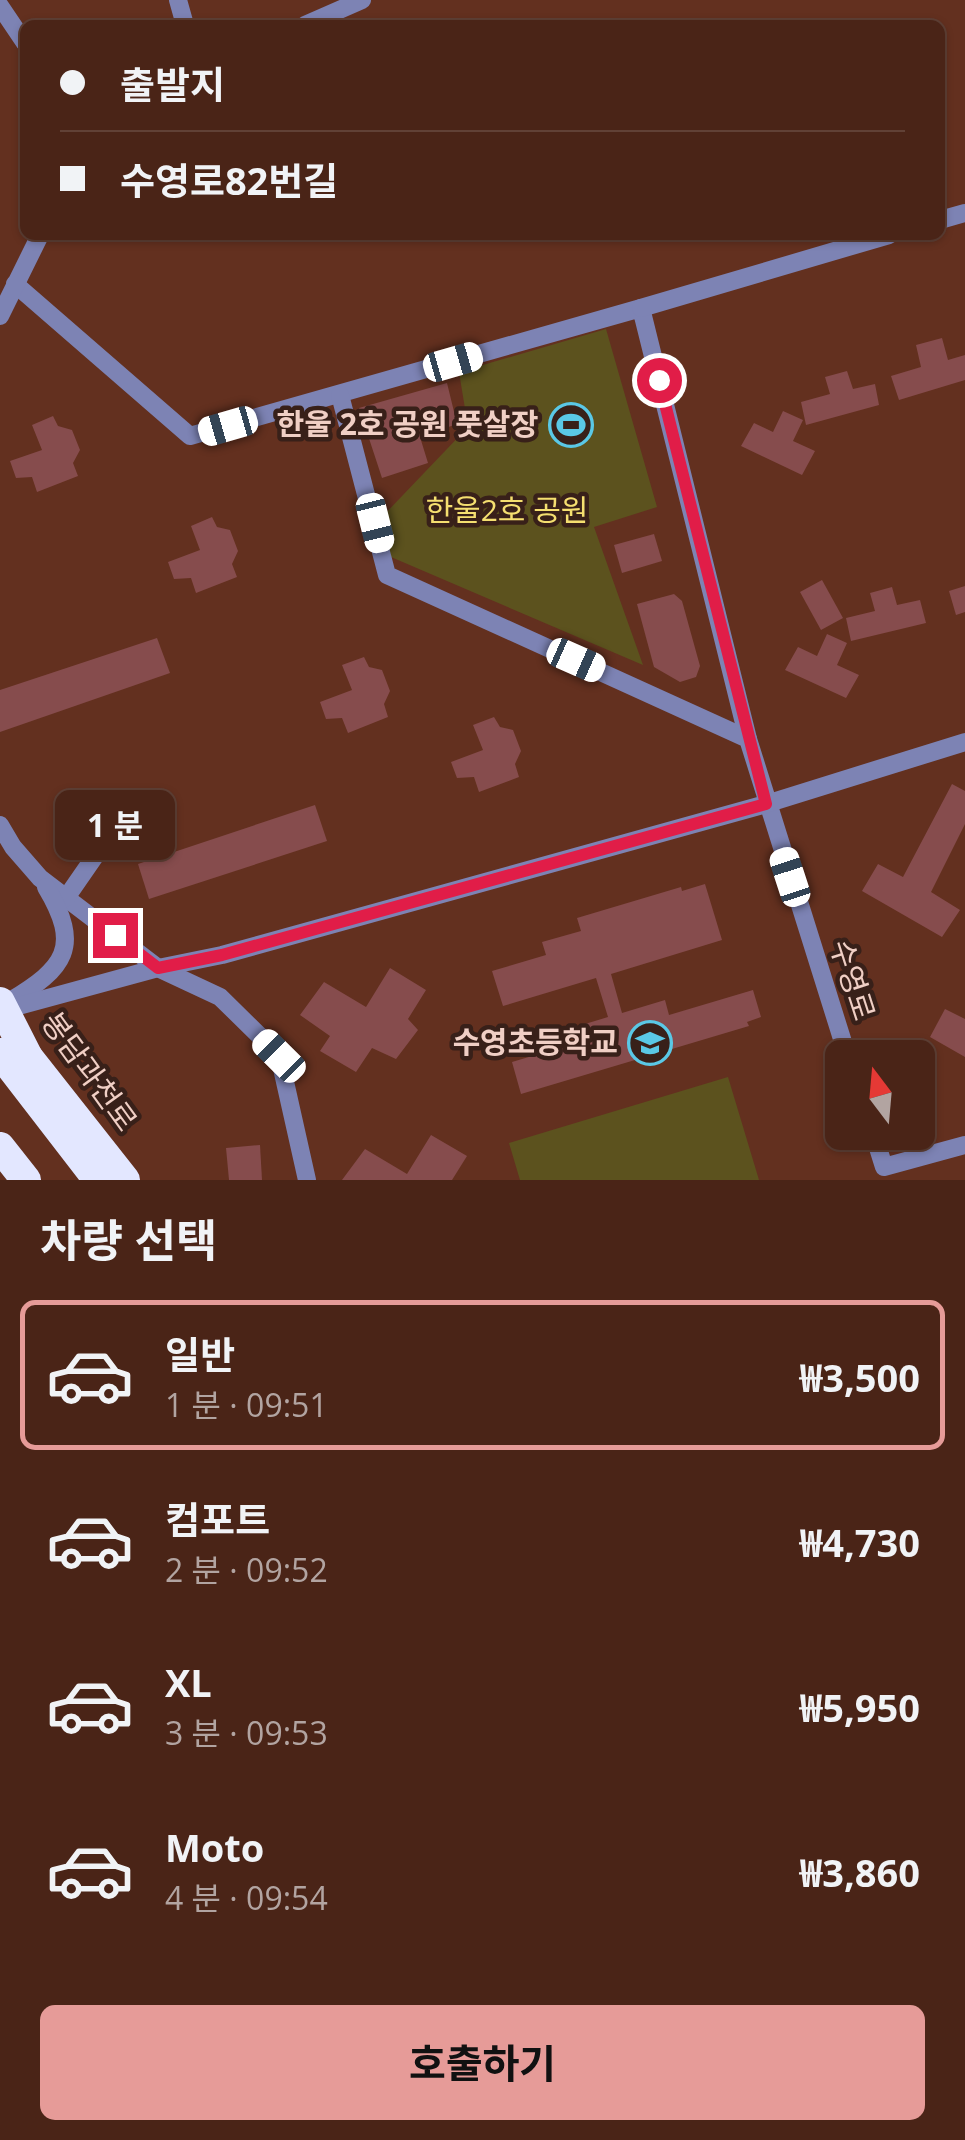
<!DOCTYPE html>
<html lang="ko">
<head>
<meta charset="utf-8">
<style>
  body { margin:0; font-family:"Open Sans","Noto Sans KR",sans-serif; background:#543024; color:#f1f3f6; height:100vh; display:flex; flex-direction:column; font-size:38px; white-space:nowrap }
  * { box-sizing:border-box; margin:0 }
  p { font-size:32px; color:#b2a4a1 }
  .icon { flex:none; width:55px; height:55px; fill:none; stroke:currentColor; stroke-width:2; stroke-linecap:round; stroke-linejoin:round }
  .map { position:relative; height:1180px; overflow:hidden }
  .drawer { display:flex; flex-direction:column; background:#4a2417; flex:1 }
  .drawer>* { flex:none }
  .guide { position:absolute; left:20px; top:20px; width:925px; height:220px; border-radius:15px; box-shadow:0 2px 8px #0004,0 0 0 2px #614136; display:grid; align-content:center; height:220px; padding:0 40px; background:#4a2417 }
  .needle { width:65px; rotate:344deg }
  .tools { position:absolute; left:825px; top:1040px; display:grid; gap:20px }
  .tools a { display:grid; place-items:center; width:110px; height:110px; border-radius:15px; background:#4a2417; box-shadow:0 2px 8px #0004,0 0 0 2px #614136; font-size:50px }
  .end { position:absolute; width:45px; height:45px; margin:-22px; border:12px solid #e11d48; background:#fff; box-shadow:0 0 0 5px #fff }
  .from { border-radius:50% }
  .bubble { position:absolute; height:70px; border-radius:15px; background:#4a2417; box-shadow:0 2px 8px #0004,0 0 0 2px #614136; font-size:32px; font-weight:700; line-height:70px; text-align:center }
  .car { position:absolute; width:30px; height:60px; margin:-30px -15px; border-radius:12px; box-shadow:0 0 8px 2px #0007; background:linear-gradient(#fff 24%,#345 0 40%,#fff 0 76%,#345 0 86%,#fff 0) }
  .guide b { display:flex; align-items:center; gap:35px; height:95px; font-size:38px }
  .guide b+b { border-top:2px solid #614136 }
  .guide i { width:25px; height:25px; background:#f1f3f6 }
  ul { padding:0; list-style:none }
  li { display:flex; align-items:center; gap:30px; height:150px; margin:0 20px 15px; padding:0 20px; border:5px solid transparent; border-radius:15px }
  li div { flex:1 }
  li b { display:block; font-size:38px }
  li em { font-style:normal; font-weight:700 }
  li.on { border-color:#e69b98 }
  li>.icon { width:90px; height:90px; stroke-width:1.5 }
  h2 { padding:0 40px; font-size:45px; line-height:120px }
  .cta { display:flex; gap:20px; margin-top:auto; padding:20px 40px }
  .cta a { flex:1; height:115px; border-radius:15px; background:#e69b98; color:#111; font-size:40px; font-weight:700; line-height:115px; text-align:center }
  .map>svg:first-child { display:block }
  .green { fill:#5c521e }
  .building { fill:#864c4d }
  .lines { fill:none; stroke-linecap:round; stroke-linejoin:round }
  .minor { stroke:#7d83b4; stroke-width:18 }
  .highway { stroke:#e3e7ff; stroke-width:30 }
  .highway-bridge { stroke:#e3e7ff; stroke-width:30 }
  .route { stroke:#e11d48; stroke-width:12 }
  .labels { text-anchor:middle; stroke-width:9; stroke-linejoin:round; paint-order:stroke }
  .poi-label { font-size:30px; font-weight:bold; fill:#f0cfc5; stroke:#382019; text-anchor:end }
  .park-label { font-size:30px; fill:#f5df70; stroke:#382019 }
  .street-label { font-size:30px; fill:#f0cfc5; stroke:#382019 }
</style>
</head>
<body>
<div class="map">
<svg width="965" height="1180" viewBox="0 0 965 1180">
  <rect width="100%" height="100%" fill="#63301f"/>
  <g class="green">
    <path d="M606,329L657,507L594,527L643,665L391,557L381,518L468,427L459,372Z"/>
    <path d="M728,1077L759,1180H520L509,1143Z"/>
  </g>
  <g class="building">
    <path d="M942,338L948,360L965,355V380L899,400L891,376L921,367L916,345Z"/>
    <path d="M847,371L853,389L875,384L879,405L806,425L801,402L830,394L825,377Z"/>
    <path d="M447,383L457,424L420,437L428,463L382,478L359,408Z"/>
    <path d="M783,411L803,420L793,441L815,451L802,475L741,446L754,423L773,432Z"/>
    <path d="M53,416L58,426L72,430L80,450L73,463L78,476L37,492L32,477L16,478L10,461L42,450L32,425Z"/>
    <path d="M212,517L217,527L230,530L238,551L232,564L237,577L196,593L191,578L174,579L168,562L200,550L191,526Z"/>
    <path d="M654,534L662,561L622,573L614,545Z"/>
    <path d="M822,580L843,618L821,630L800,592Z"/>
    <path d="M965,586V612L956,615L949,591Z"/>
    <path d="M892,587L897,605L920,600L926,623L851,641L846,618L875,611L870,593Z"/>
    <path d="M674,594L682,601L700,666L696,677L680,682L654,667L637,604Z"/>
    <path d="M827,634L847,643L837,665L859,675L846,698L785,670L798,647L817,656Z"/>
    <path d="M157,638L170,673L0,732V690Z"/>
    <path d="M364,657L369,667L382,670L390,691L384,704L388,717L348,733L342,718L326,719L320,702L352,690L342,665Z"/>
    <path d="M494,717L500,727L513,730L521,751L515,764L519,777L479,792L474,777L457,778L451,762L483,750L473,725Z"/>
    <path d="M952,784L965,791V824L931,892L960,910L942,937L862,891L878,864L903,877Z"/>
    <path d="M315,805L327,841L149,899L138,864Z"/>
    <path d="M705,884L722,940L611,974L622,1013L665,1000L669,1015L753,990L761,1017L747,1022L749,1026L521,1094L512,1062L589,1039L585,1024L608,1017L596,978L503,1006L492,971L546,955L542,942L581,931L577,918L681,887L682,891Z"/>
    <path d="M390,968L426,990L408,1019L418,1030L396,1059L372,1048L356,1072L320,1051L330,1036L300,1015L324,982L366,1007Z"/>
    <path d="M945,1009L965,1019V1057L930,1037Z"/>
    <path d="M431,1135L467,1156L452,1180H342L365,1149L407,1174Z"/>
    <path d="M260,1145L262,1180H229L226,1148Z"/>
  </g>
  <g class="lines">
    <g class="minor">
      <path d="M178,0L185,25"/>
      <path d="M0,6L25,43"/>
      <path d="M305,25L362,0"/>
      <path d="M940,220L965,213"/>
      <path d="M15,284L190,436L641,308L748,739"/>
      <path d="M641,308L889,235"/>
      <path d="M0,316L40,235"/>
      <path d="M340,395L387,575L748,739L848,1058"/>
      <path d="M0,825L13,847L40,878L158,968L220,997L279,1055L307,1180"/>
      <path d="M66,898L120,820"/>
      <path d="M10,1001C65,968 82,947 46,887"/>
      <path d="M0,1011L158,968L222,955L766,804L965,742"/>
      <path d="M873,1132L884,1167L965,1145"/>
    </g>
    <g class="highway">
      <path d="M0,1053L98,1180"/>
      <path d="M28,1057L125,1180"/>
      <path d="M0,1147L26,1180"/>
    </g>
    <path class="highway-bridge" d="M0,1002L28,1057"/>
  </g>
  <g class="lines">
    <path class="route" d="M115,935L158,968L222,955L766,804L659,380"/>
  </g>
  <defs>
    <g id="stadium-ring" transform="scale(2.25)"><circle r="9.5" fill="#382019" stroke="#5ac8e6" stroke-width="1.5"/><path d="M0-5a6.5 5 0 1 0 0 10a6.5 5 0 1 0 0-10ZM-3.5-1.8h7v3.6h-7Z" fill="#5ac8e6"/></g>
    <g id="school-ring" transform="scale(2.25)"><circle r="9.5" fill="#382019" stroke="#5ac8e6" stroke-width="1.5"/><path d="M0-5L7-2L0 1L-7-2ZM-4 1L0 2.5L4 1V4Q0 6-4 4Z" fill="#5ac8e6"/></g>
  </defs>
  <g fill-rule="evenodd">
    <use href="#stadium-ring" x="571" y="425"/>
    <use href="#school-ring" x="650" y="1043"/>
  </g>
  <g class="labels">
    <g class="poi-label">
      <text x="538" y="435">한울 2호 공원 풋살장</text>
      <text x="618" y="1053">수영초등학교</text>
    </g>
    <g class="park-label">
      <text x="507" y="521">한울2호 공원</text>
    </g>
    <g class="street-label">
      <text transform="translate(852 980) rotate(72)" y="10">수영로</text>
      <text transform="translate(89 1072) rotate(54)" y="10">봉담과천로</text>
    </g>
  </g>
</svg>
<div class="tools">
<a><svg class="needle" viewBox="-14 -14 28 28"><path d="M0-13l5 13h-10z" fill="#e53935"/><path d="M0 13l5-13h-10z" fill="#b2a4a1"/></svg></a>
</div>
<i class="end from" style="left:659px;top:380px"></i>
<i class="end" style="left:115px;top:935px"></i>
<div class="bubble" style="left:55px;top:790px;width:120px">1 분</div>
<i class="car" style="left:453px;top:362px;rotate:74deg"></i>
<i class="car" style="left:228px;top:426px;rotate:254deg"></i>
<i class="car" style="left:375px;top:523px;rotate:166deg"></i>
<i class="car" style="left:576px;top:660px;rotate:114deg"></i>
<i class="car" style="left:790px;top:877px;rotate:342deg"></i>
<i class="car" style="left:279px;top:1056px;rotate:315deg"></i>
<div class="guide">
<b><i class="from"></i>출발지</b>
<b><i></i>수영로82번길</b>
</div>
</div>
<section class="drawer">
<h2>차량 선택</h2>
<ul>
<li class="on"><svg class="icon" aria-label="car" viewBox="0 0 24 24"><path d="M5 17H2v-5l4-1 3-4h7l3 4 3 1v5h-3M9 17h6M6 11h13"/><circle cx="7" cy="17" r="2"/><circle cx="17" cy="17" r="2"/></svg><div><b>일반</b><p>1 분 · 09:51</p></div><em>₩3,500</em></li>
<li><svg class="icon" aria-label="car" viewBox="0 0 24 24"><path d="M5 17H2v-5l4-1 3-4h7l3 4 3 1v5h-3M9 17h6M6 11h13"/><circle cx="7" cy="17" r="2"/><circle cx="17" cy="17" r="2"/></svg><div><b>컴포트</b><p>2 분 · 09:52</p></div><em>₩4,730</em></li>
<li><svg class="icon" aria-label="car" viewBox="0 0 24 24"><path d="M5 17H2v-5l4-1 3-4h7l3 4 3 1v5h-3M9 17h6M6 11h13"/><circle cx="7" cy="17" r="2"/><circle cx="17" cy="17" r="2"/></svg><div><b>XL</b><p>3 분 · 09:53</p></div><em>₩5,950</em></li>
<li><svg class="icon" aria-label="car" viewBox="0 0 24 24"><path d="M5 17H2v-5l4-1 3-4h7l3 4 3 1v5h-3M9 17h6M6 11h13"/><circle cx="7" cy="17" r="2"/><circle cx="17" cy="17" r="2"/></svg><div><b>Moto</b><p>4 분 · 09:54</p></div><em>₩3,860</em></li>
</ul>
<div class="cta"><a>호출하기</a></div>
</section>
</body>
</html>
